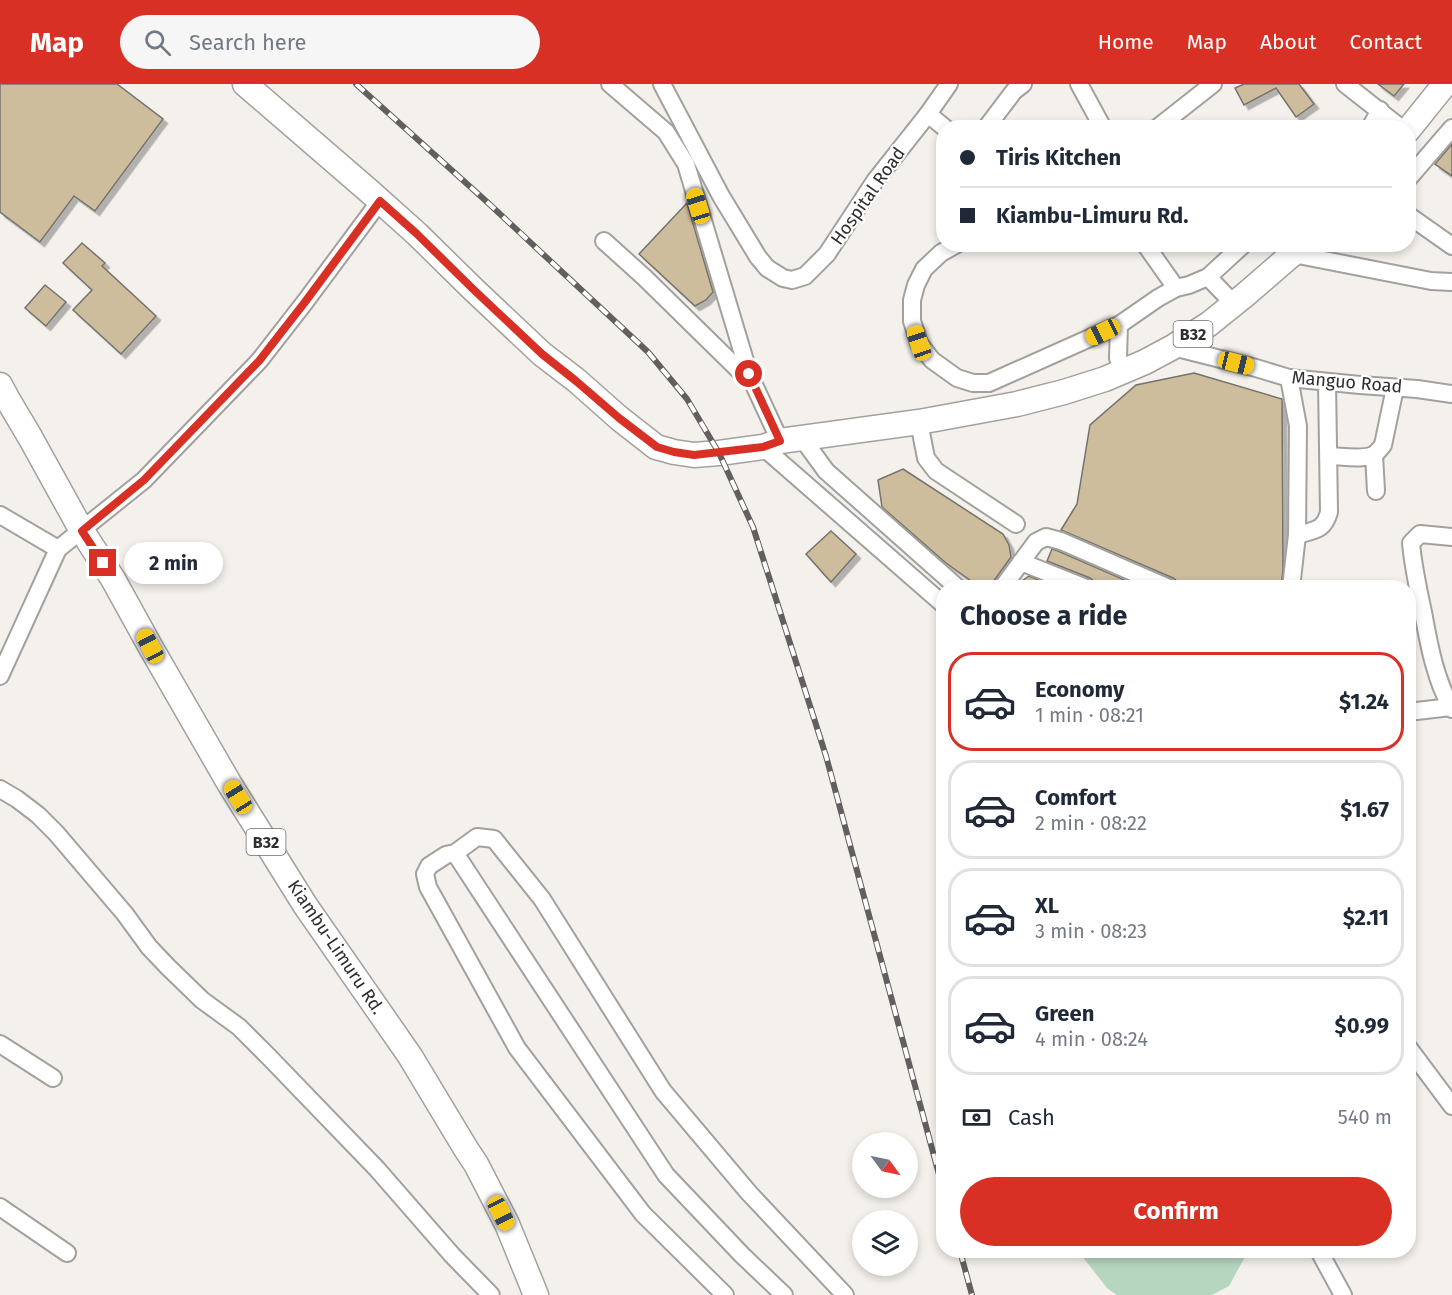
<!DOCTYPE html>
<html lang="en">
<head>
<meta charset="utf-8">
<style>
  body { margin:0; font-family:"Fira Sans",sans-serif; background:#f6f6f7; color:#1f2937; height:100vh; display:flex; flex-direction:column; font-size:22px; white-space:nowrap }
  * { box-sizing:border-box; margin:0 }
  p { font-size:20px; color:#747a83 }
  .icon { flex:none; width:33px; height:33px; fill:none; stroke:currentColor; stroke-width:2; stroke-linecap:round; stroke-linejoin:round }
  .map { position:relative; flex:1; overflow:hidden }
  .side { position:absolute; left:936px; top:496px; width:480px; height:678px; display:flex; flex-direction:column; background:#fff; border-radius:24px; box-shadow:0 3px 9px #0003 }
  .side>* { flex:none }
  .guide { position:absolute; left:936px; top:36px; width:480px; height:132px; border-radius:24px; box-shadow:0 3px 9px #0003; display:grid; align-content:center; height:132px; padding:0 24px; background:#fff }
  .needle { width:39px; rotate:123deg }
  .controls { position:absolute; left:852px; top:1048px; display:grid; gap:12px }
  .controls a { display:grid; place-items:center; width:66px; height:66px; border-radius:50%; background:#fff; box-shadow:0 3px 9px #0003; font-size:30px }
  .end { position:absolute; width:27px; height:27px; margin:-14px; border:8px solid #d93025; background:#fff; box-shadow:0 0 0 3px #fff }
  .from { border-radius:50% }
  .bubble { position:absolute; height:42px; border-radius:21px; background:#fff; box-shadow:0 3px 9px #0003; font-size:20px; font-weight:700; line-height:42px; text-align:center }
  .car { position:absolute; width:18px; height:36px; margin:-18px -9px; border-radius:8px; box-shadow:0 0 4px 2px #0007; background:linear-gradient(#f5c518 24%,#345 0 40%,#f5c518 0 76%,#345 0 86%,#f5c518 0) }
  .guide b { display:flex; align-items:center; gap:21px; height:57px; font-size:22px }
  .guide b+b { border-top:2px solid #e0e1e3 }
  .guide i { width:15px; height:15px; background:#1f2937 }
  ul { padding:0; list-style:none }
  li { display:flex; align-items:center; gap:18px; height:99px; margin:0 12px 9px; padding:0 12px; border:3px solid #e0e1e3; border-radius:24px }
  li div { flex:1 }
  li b { display:block; font-size:22px }
  li em { font-style:normal; font-weight:700 }
  li.on { border-color:#d93025 }
  li>.icon { width:54px; height:54px; stroke-width:1.5 }
  h2 { padding:0 24px; font-size:27px; line-height:72px }
  .pay { display:flex; align-items:center; gap:15px; height:66px; padding:0 24px; font-size:22px }
  .pay p { margin-inline-start:auto }
  .cta { display:flex; gap:12px; margin-top:auto; padding:12px 24px }
  .cta a { flex:1; height:69px; border-radius:36px; background:#d93025; color:#fff; font-size:24px; font-weight:700; line-height:69px; text-align:center }
  header { display:flex; align-items:center; gap:36px; box-sizing:border-box; height:84px; padding:0 30px; background:#d93025; color:#fff }
  header strong { font-size:28px }
  nav { display:flex; gap:33px; margin-inline-start:auto; font-size:21px }
  .search { width:420px; height:54px; background:#f6f6f7; display:flex; align-items:center; gap:15px; box-sizing:border-box; padding:0 21px; border-radius:33px; color:#747a83; font-size:22px }
  .map>svg:first-child { display:block }
  .green { fill:#b7d6c0 }
  .building { fill:#cdbd9c; stroke:#75736e; stroke-width:1.5; filter:url(#shadow) }
  .lines { fill:none; stroke-linecap:round; stroke-linejoin:round }
  .minor-casing { stroke:#a3a19d; stroke-width:20 }
  .highway-casing { stroke:#a3a19d; stroke-width:27 }
  .minor { stroke:#fff; stroke-width:16 }
  .highway { stroke:#fff; stroke-width:24 }
  .rail-casing { stroke:#62605e; stroke-width:6 }
  .rail { stroke:#fff; stroke-width:4; stroke-dasharray:11; stroke-linecap:butt }
  .route { stroke:#d93025; stroke-width:8 }
  .labels { text-anchor:middle; stroke-width:4.5; stroke-linejoin:round; paint-order:stroke }
  .shield { fill:#fff; stroke:#6d6d6c; stroke-width:1.5 }
  .shield-label { font-size:16px; font-weight:bold; fill:#2f2e2d }
  .street-label { font-size:18px; fill:#2f2e2d; stroke:#fff }
</style>
</head>
<body>
<header>
<strong>Map</strong>
<div class="search"><svg class="icon" aria-label="search" viewBox="0 0 24 24"><circle cx="10" cy="10" r="6"/><path d="M15 15l6 6"/></svg>Search here</div>
<nav><a>Home</a><a>Map</a><a>About</a><a>Contact</a></nav>
</header>
<div class="map">
<svg width="1452" height="1211" viewBox="0 0 1452 1211">
  <defs>
    <filter id="shadow"><feDropShadow dx="4.5" dy="4.5" stdDeviation="0" flood-color="#0004"/></filter>
  </defs>
  <rect width="100%" height="100%" fill="#f4f1ec"/>
  <path class="green" d="M1078,1167H1247L1246,1171L1229,1202L1212,1211H1117L1107,1204Z"/>
  <g class="building">
    <path d="M0,0H117L163,35L95,127L74,112L40,158L0,128Z"/>
    <path d="M1244,0H1299L1314,20L1296,33L1276,4L1244,21L1235,4Z"/>
    <path d="M1378,0H1404L1394,12Z"/>
    <path d="M1452,60V92L1435,80Z"/>
    <path d="M687,119L713,208L706,216L695,222L639,170Z"/>
    <path d="M82,159L105,179L102,182L156,232L121,270L73,226L92,206L63,179Z"/>
    <path d="M45,201L66,218L46,242L25,224Z"/>
    <path d="M1194,289L1282,315L1283,485L1281,504H1179L1178,498L1173,494L1061,446L1077,420L1090,341L1136,301Z"/>
    <path d="M903,385L1003,450L1009,461L1011,473L993,498L974,499L946,479L882,423L878,396Z"/>
    <path d="M831,447L856,470L831,498L806,470Z"/>
    <path d="M1052,465L1058,467L1143,504H1096L1095,498L1090,494L1047,477Z"/>
    <path d="M1029,492L1058,504H1015L1019,499Z"/>
  </g>
  <g class="lines">
    <g class="minor-casing">
      <g id="minor">
        <path d="M610,0L666,48L686,80L749,290L780,357"/>
        <path d="M662,0L721,112L758,173L767,184L783,194L792,196L805,192L827,170L875,97L928,30"/>
        <path d="M1079,0L1103,44"/>
        <path d="M1345,0L1401,44"/>
        <path d="M945,44L928,30L949,0"/>
        <path d="M986,44L1014,7L1023,0"/>
        <path d="M1157,44L1213,0"/>
        <path d="M1370,44L1380,26"/>
        <path d="M1408,95L1452,44"/>
        <path d="M1408,131L1452,162"/>
        <path d="M604,157L644,193L750,297"/>
        <path d="M957,160L941,169L924,185L916,201L912,216V237L919,259L932,276L957,294L973,299H989L1119,241L1158,214L1176,204L1189,201L1208,193L1244,160"/>
        <path d="M1145,160L1176,204"/>
        <path d="M1293,170L1431,197L1452,198"/>
        <path d="M1208,193L1234,220"/>
        <path d="M1119,241L1118,274L1122,288"/>
        <path d="M1173,263L1256,284L1289,294L1360,301L1417,305L1452,310"/>
        <path d="M1289,294L1298,342L1297,451L1291,504"/>
        <path d="M919,338L926,374L936,387L1016,440"/>
        <path d="M802,354L826,387L958,504"/>
        <path d="M763,363L944,521"/>
        <path d="M1374,371L1376,407"/>
        <path d="M1329,372C1340,372 1362,376 1373,371C1377,369 1380,365 1383,361L1395,304"/>
        <path d="M0,431L58,465"/>
        <path d="M1297,451C1314,446 1324,447 1329,428L1327,298"/>
        <path d="M1452,453L1420,450L1411,459C1413,482 1418,505 1423,528C1429,561 1435,595 1452,625"/>
        <path d="M1021,478L1086,504"/>
        <path d="M1002,504L1036,458L1046,453L1061,457L1169,504"/>
        <path d="M0,592L58,465L144,396L259,277L305,218L380,117"/>
        <path d="M1408,628L1451,623"/>
        <path d="M0,705L17,715L38,731L56,749L125,830L149,863L168,883L202,916L239,943L268,972L377,1085L452,1171L491,1211"/>
        <path d="M455,769L666,1091L742,1171L784,1211"/>
        <path d="M0,960L53,994"/>
        <path d="M1408,963L1452,1022"/>
        <path d="M0,1123L67,1169"/>
        <path d="M1319,1167L1343,1211"/>
        <path d="M725,1211L643,1130L517,964L428,803L425,790L429,782L446,771L455,769L477,753L494,755L542,815L663,1007L749,1109L845,1211"/>
      </g>
    </g>
    <g class="highway-casing">
      <g id="highway">
        <path d="M245,0L369,107L417,150L474,206L542,270L576,296L619,334L656,363L674,368L694,371L719,369L763,363L780,357L802,354L919,338L1017,320L1064,308L1105,295L1145,278L1173,263L1209,240L1245,211L1304,160"/>
        <path d="M1408,46L1445,0"/>
        <path d="M0,301L8,316L30,353L82,447L113,495L150,562L229,699L305,821L410,972L466,1065L476,1080L507,1140L536,1211"/>
      </g>
    </g>
    <use href="#minor" class="minor"/>
    <use href="#highway" class="highway"/>
    <g class="rail-casing">
      <g id="rail">
        <path d="M356,0L486,117L648,268L687,315L719,369L753,443L826,672L944,1109"/>
        <path d="M960,1167L972,1211"/>
      </g>
    </g>
    <use href="#rail" class="rail"/>
  </g>
  <g class="lines">
    <path class="route" d="M103,479L82,447L144,396L259,277L305,218L380,117L417,150L474,206L542,270L576,297L619,334L657,363L674,368L694,371L763,363L780,357L749,290"/>
  </g>
  <g class="labels">
    <g class="shield">
      <rect x="1173.5" y="237" width="39" height="26" rx="4.5"/>
      <rect x="246.5" y="745" width="39" height="26" rx="4.5"/>
    </g>
    <g class="shield-label">
      <text x="1193" y="256">B32</text>
      <text x="266" y="764">B32</text>
    </g>
    <g class="street-label">
      <text transform="translate(868 112) rotate(-55)" y="6">Hospital Road</text>
      <text transform="translate(1347 298) rotate(5)" y="6">Manguo Road</text>
      <text transform="translate(336 863) rotate(56)" y="6">Kiambu-Limuru Rd.</text>
    </g>
  </g>
</svg>
<div class="controls">
<a><svg class="needle" viewBox="-14 -14 28 28"><path d="M0-13l5 13h-10z" fill="#e53935"/><path d="M0 13l5-13h-10z" fill="#747a83"/></svg></a>
<a><svg class="icon" aria-label="layers" viewBox="0 0 24 24"><path d="M12 4l9 5-9 5-9-5zM3 14l9 5 9-5"/></svg></a>
</div>
<i class="end from" style="left:749px;top:290px"></i>
<i class="end" style="left:103px;top:479px"></i>
<div class="bubble" style="left:124px;top:458px;width:99px">2 min</div>
<i class="car" style="left:698px;top:122px;rotate:343deg"></i>
<i class="car" style="left:1103px;top:248px;rotate:244deg"></i>
<i class="car" style="left:919px;top:259px;rotate:341deg"></i>
<i class="car" style="left:1236px;top:279px;rotate:104deg"></i>
<i class="car" style="left:150px;top:562px;rotate:332deg"></i>
<i class="car" style="left:238px;top:713px;rotate:328deg"></i>
<i class="car" style="left:501px;top:1129px;rotate:153deg"></i>
<div class="guide">
<b><i class="from"></i>Tiris Kitchen</b>
<b><i></i>Kiambu-Limuru Rd.</b>
</div>
<section class="side">
<h2>Choose a ride</h2>
<ul>
<li class="on"><svg class="icon" aria-label="car" viewBox="0 0 24 24"><path d="M5 17H2v-5l4-1 3-4h7l3 4 3 1v5h-3M9 17h6M6 11h13"/><circle cx="7" cy="17" r="2"/><circle cx="17" cy="17" r="2"/></svg><div><b>Economy</b><p>1 min · 08:21</p></div><em>$1.24</em></li>
<li><svg class="icon" aria-label="car" viewBox="0 0 24 24"><path d="M5 17H2v-5l4-1 3-4h7l3 4 3 1v5h-3M9 17h6M6 11h13"/><circle cx="7" cy="17" r="2"/><circle cx="17" cy="17" r="2"/></svg><div><b>Comfort</b><p>2 min · 08:22</p></div><em>$1.67</em></li>
<li><svg class="icon" aria-label="car" viewBox="0 0 24 24"><path d="M5 17H2v-5l4-1 3-4h7l3 4 3 1v5h-3M9 17h6M6 11h13"/><circle cx="7" cy="17" r="2"/><circle cx="17" cy="17" r="2"/></svg><div><b>XL</b><p>3 min · 08:23</p></div><em>$2.11</em></li>
<li><svg class="icon" aria-label="car" viewBox="0 0 24 24"><path d="M5 17H2v-5l4-1 3-4h7l3 4 3 1v5h-3M9 17h6M6 11h13"/><circle cx="7" cy="17" r="2"/><circle cx="17" cy="17" r="2"/></svg><div><b>Green</b><p>4 min · 08:24</p></div><em>$0.99</em></li>
</ul>
<div class="pay"><svg class="icon" aria-label="cash" viewBox="0 0 24 24"><path d="M3 7h18v10H3z"/><circle cx="12" cy="12" r="2"/></svg>Cash<p>540 m</p></div>
<div class="cta"><a>Confirm</a></div>
</section>
</div>
</body>
</html>
